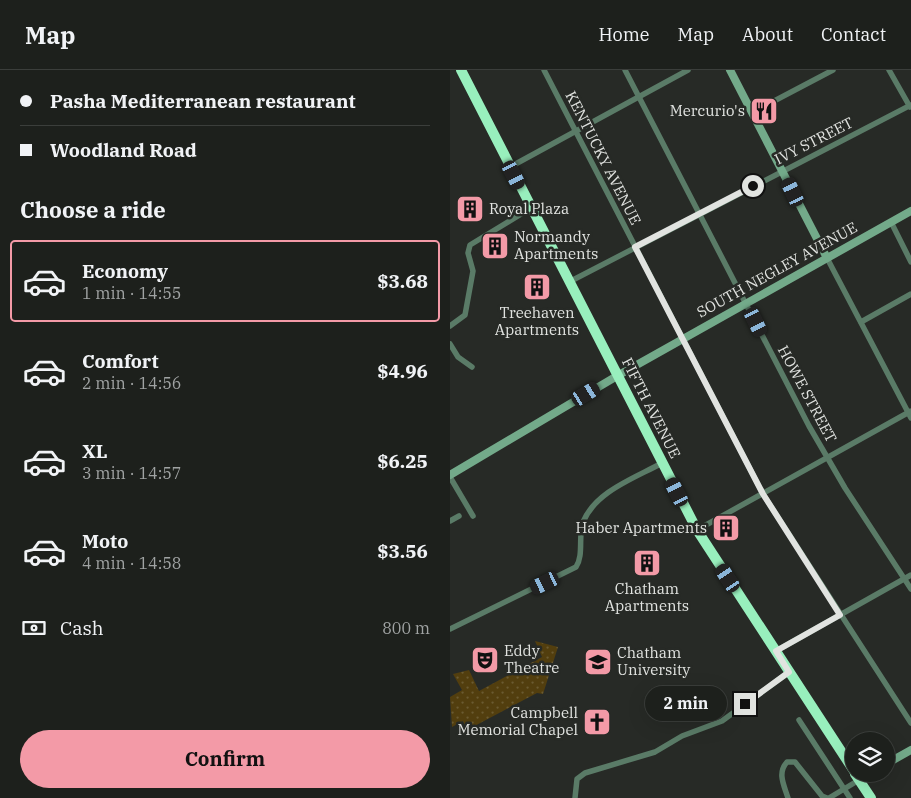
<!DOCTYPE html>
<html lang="en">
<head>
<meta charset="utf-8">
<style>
  body { margin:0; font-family:"IBM Plex Serif",serif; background:#252825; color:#f1f3f6; height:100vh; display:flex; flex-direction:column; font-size:19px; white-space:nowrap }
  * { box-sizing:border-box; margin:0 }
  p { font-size:16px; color:#a0a3a3 }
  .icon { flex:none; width:28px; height:28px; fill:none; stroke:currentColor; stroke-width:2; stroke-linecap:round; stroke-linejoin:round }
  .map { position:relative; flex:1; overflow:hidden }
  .panel { display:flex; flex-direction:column; background:#1d201c; width:450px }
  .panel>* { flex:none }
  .guide { display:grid; align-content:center; height:110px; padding:0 20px; background:#1d201c }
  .controls { position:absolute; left:395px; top:662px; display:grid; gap:10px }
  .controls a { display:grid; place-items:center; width:50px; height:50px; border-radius:50%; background:#1d201c; box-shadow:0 5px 20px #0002,0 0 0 1px #3b3e3b; font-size:25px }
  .end { position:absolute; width:22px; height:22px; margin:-11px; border:6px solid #e1e3e0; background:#111; box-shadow:0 0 0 2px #111 }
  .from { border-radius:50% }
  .bubble { position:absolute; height:35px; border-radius:18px; background:#1d201c; box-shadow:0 5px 20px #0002,0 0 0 1px #3b3e3b; font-size:16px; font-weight:700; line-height:35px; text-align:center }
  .car { position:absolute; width:15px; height:30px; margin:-15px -8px; border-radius:6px; box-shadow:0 0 4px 1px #0007; background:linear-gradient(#222 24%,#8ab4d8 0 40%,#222 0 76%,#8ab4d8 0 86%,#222 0) }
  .guide b { display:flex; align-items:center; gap:18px; height:48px; font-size:19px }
  .guide b+b { border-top:1px solid #3b3e3b }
  .guide i { width:12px; height:12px; background:#f1f3f6 }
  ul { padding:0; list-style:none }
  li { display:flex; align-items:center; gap:15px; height:82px; margin:0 10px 8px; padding:0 10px; border:2px solid transparent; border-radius:5px }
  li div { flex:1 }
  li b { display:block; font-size:19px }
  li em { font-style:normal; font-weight:700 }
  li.on { border-color:#f39aa7 }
  li>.icon { width:45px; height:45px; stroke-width:1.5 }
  h2 { padding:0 20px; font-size:22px; line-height:60px }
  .pay { display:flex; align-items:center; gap:12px; height:55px; padding:0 20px; font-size:19px }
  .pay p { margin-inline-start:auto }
  .button { display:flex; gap:10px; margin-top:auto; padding:10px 20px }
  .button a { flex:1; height:58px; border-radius:30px; background:#f39aa7; color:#111; font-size:20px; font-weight:700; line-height:58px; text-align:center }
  header { display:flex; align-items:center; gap:30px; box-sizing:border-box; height:70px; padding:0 25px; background:#1d201c; border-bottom:1px solid #3b3e3b }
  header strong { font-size:24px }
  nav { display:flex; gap:28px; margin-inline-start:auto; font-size:18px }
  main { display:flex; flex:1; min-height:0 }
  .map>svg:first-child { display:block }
  .park { fill:url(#park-dots) }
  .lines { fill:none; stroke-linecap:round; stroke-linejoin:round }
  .street { stroke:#5a7b67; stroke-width:5.5 }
  .secondary { stroke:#73aa8a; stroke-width:8 }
  .highway { stroke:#98efbd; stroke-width:10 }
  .route { stroke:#e1e3e0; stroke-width:6 }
  .labels { text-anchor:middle; stroke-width:5; stroke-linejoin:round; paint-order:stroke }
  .poi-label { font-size:15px; fill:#e1e3e0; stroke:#272a26; text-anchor:start }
  .street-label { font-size:15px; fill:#e1e3e0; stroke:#272a26 }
</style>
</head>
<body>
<header>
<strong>Map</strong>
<nav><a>Home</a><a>Map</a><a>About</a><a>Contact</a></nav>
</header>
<main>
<section class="panel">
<div class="guide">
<b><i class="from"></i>Pasha Mediterranean restaurant</b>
<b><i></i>Woodland Road</b>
</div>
<h2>Choose a ride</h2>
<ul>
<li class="on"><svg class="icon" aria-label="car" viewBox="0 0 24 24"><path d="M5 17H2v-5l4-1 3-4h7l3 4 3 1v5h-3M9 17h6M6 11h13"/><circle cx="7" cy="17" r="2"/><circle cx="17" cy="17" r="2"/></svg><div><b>Economy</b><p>1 min · 14:55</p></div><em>$3.68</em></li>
<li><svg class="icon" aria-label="car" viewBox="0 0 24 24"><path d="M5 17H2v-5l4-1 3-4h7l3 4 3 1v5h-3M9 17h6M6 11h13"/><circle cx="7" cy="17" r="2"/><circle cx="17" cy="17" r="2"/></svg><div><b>Comfort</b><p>2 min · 14:56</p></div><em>$4.96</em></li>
<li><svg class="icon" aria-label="car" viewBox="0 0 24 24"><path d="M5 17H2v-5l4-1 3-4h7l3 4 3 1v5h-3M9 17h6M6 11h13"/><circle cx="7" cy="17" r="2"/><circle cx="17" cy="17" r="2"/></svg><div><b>XL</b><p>3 min · 14:57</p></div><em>$6.25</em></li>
<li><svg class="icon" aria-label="car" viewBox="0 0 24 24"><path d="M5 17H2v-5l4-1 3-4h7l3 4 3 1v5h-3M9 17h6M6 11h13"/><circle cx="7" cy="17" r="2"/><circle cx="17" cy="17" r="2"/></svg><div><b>Moto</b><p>4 min · 14:58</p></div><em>$3.56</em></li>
</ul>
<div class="pay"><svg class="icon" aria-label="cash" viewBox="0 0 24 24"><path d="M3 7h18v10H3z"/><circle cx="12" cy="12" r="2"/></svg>Cash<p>800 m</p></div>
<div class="button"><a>Confirm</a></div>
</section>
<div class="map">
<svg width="461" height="728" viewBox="0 0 461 728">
  <defs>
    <pattern id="park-dots" width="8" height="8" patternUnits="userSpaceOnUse" patternTransform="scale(1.25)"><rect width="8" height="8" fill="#523e0e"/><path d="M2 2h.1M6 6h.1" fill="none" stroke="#6b5a31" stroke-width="1.8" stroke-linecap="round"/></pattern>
  </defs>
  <rect width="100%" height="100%" fill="#272a26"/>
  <path class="park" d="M85,571L108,577L93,624L87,623L17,660L13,651L2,657L0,627L12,620L3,604L19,600L29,621L92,587Z"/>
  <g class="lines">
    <g class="street">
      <path d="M94,0L313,424L461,653"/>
      <path d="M175,0L359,356L395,418L461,519"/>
      <path d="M439,0L460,37"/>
      <path d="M303,42L383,0"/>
      <path d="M60,97L238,0"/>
      <path d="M441,152L461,192"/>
      <path d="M377,188L461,348"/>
      <path d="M119,212L461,35"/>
      <path d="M411,252L461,224"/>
      <path d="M0,256L15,245L23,201L18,183L20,175L81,138"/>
      <path d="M0,274L8,287L22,297"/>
      <path d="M0,407L23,446"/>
      <path d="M0,451L9,446"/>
      <path d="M247,460L461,341"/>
      <path d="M0,559L126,497C134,485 128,466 133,452C146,421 185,408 212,393"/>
      <path d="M326,581L461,505"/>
      <path d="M349,650L400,728"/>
      <path d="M125,728L127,709L135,703L205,682L232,666L272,651L339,602"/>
      <path d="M338,728C334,715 327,703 337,692H345L372,726L377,728"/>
      <path d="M379,728L409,710"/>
    </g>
    <g class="secondary">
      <path d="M280,0L377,188"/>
      <path d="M0,405L167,306L461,141"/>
      <path d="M436,694L461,680"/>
      <path d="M409,710L420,704"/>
    </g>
    <g class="highway">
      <path d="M11,0L247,460L404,701"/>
      <path d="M405,704L421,728"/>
    </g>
  </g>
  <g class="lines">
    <path class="route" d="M295,634L339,602L326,581L390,545L313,424L185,177L303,116"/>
  </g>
  <defs>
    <g id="restaurant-square" transform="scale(1.4375)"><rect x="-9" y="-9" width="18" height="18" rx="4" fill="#f39aa7" stroke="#272a26"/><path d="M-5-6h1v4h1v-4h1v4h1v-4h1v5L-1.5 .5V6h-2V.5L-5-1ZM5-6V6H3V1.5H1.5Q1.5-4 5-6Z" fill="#111"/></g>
    <g id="building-square" transform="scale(1.4375)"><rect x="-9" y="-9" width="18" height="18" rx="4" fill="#f39aa7" stroke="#272a26"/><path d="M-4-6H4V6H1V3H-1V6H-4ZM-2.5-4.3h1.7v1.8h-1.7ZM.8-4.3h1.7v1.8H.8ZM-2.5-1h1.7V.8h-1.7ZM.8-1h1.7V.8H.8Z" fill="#111"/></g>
    <g id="theatre-square" transform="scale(1.4375)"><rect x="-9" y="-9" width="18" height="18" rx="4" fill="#f39aa7" stroke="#272a26"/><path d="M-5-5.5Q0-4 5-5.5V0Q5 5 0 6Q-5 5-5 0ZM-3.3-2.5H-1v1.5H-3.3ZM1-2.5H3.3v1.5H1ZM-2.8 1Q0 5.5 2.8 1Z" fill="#111"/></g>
    <g id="university-square" transform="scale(1.4375)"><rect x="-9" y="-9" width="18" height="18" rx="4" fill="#f39aa7" stroke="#272a26"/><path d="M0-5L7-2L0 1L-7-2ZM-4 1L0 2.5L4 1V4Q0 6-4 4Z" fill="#111"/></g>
    <g id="church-square" transform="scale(1.4375)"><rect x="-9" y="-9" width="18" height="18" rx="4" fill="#f39aa7" stroke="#272a26"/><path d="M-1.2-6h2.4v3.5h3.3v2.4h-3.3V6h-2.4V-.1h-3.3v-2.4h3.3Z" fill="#111"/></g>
  </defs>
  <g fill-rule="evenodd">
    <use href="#restaurant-square" x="314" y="41"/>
    <use href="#building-square" x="20" y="139"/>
    <use href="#building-square" x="45" y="176"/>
    <use href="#building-square" x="87" y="217"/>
    <use href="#building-square" x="276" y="458"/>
    <use href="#building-square" x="197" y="493"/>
    <use href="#theatre-square" x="35" y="590"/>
    <use href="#university-square" x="148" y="592"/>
    <use href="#church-square" x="147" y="652"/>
  </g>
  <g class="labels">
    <g class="poi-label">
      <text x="295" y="46" text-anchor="end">Mercurio's</text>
      <text x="39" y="144">Royal Plaza</text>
      <text x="64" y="172">Normandy<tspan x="64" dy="17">Apartments</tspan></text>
      <text x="87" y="248" text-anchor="middle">Treehaven<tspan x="87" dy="17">Apartments</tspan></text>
      <text x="257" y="463" text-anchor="end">Haber Apartments</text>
      <text x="197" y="524" text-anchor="middle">Chatham<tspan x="197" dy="17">Apartments</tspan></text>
      <text x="54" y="586">Eddy<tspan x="54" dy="17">Theatre</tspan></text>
      <text x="167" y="588">Chatham<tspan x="167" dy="17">University</tspan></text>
      <text x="128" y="648" text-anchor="end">Campbell<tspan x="128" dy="17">Memorial Chapel</tspan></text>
    </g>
    <g class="street-label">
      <text transform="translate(364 71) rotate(-27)" y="5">IVY STREET</text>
      <text transform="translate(153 88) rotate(63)" y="5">KENTUCKY AVENUE</text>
      <text transform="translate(327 200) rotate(-29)" y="5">SOUTH NEGLEY AVENUE</text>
      <text transform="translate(357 324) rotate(62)" y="5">HOWE STREET</text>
      <text transform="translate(201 338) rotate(63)" y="5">FIFTH AVENUE</text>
    </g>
  </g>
</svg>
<div class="controls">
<a><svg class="icon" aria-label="layers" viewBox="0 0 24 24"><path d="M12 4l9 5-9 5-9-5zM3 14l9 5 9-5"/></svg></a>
</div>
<i class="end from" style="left:303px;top:116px"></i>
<i class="end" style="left:295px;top:634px"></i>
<div class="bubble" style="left:195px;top:616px;width:82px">2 min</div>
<i class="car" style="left:64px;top:105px;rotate:153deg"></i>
<i class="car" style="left:343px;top:122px;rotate:335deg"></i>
<i class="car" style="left:306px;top:252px;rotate:154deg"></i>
<i class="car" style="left:136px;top:324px;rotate:59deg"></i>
<i class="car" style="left:227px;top:422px;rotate:333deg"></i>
<i class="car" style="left:278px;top:508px;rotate:327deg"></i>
<i class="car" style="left:95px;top:513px;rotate:244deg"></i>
</div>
</main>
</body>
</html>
